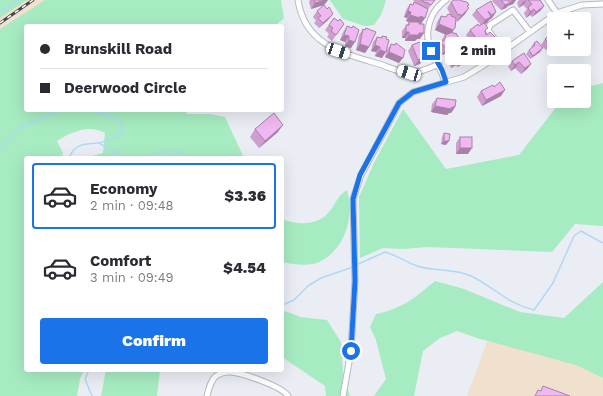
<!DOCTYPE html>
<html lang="en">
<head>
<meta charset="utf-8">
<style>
  body { margin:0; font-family:"Work Sans",sans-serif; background:#f7f7f7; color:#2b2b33; height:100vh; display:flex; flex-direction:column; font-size:15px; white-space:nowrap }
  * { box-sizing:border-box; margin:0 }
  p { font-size:13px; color:#7c7c81 }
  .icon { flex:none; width:22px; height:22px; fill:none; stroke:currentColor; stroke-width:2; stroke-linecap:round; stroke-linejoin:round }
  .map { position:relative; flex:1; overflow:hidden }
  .side { position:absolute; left:24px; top:156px; width:260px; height:216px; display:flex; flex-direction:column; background:#fff; border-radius:4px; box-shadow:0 4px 16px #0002 }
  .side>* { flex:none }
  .banner { position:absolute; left:24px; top:24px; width:260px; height:88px; border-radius:4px; box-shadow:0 4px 16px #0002; display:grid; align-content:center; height:88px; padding:0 16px; background:#fff }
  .controls { position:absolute; left:547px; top:12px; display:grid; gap:8px }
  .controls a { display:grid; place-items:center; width:44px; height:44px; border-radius:4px; background:#fff; box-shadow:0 4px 16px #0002; font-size:20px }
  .end { position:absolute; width:18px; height:18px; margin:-9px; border:5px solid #1a73e8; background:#fff; box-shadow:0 0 0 2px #fff }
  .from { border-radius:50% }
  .bubble { position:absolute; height:28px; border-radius:4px; background:#fff; box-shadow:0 4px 16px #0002; font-size:13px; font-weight:800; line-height:28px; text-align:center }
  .car { position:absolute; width:12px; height:24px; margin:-12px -6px; border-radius:5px; box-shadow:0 0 3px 1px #0007; background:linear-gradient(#fff 24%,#345 0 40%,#fff 0 76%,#345 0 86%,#fff 0) }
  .banner b { display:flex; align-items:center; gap:14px; height:38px; font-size:15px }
  .banner b+b { border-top:1px solid #e1e1e2 }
  .banner i { width:10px; height:10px; background:#2b2b33 }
  ul { padding:7px 0 0; list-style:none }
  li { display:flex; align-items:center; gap:12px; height:66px; margin:0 8px 6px; padding:0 8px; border:2px solid transparent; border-radius:4px }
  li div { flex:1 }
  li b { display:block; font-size:15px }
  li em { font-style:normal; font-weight:800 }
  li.current { border-color:#1a73e8 }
  li>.icon { width:36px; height:36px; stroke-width:1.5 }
  .primary-button { display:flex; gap:8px; margin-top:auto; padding:8px 16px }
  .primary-button a { flex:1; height:46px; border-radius:4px; background:#1a73e8; color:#fff; font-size:16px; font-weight:800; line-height:46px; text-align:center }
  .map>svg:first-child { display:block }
  .commercial { fill:#f0e1ce }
  .industrial { fill:#f2e0cf }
  .green { fill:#a6ebc1 }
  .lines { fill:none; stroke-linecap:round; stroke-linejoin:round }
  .stream { stroke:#b0d8f5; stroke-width:1.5 }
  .minor-casing { stroke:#b7bac1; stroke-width:7 }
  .minor { stroke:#fff; stroke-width:5 }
  .rail-casing { stroke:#414346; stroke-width:3 }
  .rail { stroke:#f9fbff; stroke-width:1.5; stroke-dasharray:4.5; stroke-linecap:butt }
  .wall { fill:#ce9ece }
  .shaded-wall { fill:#a781a8 }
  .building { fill:#efb8f0; stroke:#a781a8 }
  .route { stroke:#1a73e8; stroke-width:5 }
</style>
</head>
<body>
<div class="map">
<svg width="603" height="396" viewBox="0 0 603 396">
  <rect width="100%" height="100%" fill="#eaedf4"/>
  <path class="commercial" d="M497,315L603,355V396H467Z"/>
  <path class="industrial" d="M0,0H53L0,34Z"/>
  <g class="green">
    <path d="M0,0H27L0,18Z"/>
    <path d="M45,0H281L284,18L275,26H26V110H185L187,114H210L225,117L244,158H85L103,153L105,133C89,124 71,132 57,141L63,153L62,158H26V370H84L80,379L77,396H0V29Z"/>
    <path d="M330,0H386L381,15L374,25L365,26L343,19Z"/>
    <path d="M603,83V226L575,224L552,252L428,247L403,249L383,248L360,258L359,197L374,163L403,109L446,169L519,155L561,101H584V88Z"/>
    <path d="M347,190C355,217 345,250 319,262C309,267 292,264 282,262V219C297,225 318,226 329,212C336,204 337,196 347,190Z"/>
    <path d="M435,281L464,289L520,312L564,318L603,282V378L576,365L477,338L457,331L440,338L423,351L414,396H374L386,379L376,340L370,327L376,314C402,309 416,297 435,281Z"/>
    <path d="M282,310L301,317L327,320L341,342L343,373L350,396H326L325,386L282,357Z"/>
    <path d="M106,370H160L157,396H101Z"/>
  </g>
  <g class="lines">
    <g class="stream">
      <path d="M0,12L18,0"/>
      <path d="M99,143L125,158"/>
      <path d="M0,149L19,128L61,110"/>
      <path d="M69,158C75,143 85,144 98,143C105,142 113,137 120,135L123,127C116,115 102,114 90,110"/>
      <path d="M140,158C152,155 177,144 185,158"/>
      <path d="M356,265L385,252C396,255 406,262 417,266C435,272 454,268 471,276C494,287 508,304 534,310L553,283L574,236L581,231L603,243"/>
      <path d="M282,305L294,300L308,286L321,278L353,267"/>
      <path d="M89,370L85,379L92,396"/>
    </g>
    <g class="minor-casing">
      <g id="minor">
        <path d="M298,0C305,45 342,53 379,64C389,67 402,74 412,73C421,72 430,68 439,64"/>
        <path d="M548,0L557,13"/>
        <path d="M503,52L488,30L490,25L513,10L530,32"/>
        <path d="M445,82C442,70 435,62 431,51C423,32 430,11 446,0"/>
        <path d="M207,396C209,389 210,381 216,376C219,374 224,372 228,372C239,371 283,387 288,396"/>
        <path d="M343,396L351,351L355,281L353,199L361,175L399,103L413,92L464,77L484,65L557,13L582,5L603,4"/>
      </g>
    </g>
    <use href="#minor" class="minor"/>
    <g class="rail-casing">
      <path id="rail" d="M0,23L33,0"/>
    </g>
    <use href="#rail" class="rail"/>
  </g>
  <g class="wall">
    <path d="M310,0H328L324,5L311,9L309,2Z"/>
    <path d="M413,0H435L428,9L421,24L419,23L420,39H417L415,41H405V38H402V31L409,22L406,21L407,18L404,17L406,10L410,4L413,5L415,2Z"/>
    <path d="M493,0H516L513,4L508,6L506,8L501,10L492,1Z"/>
    <path d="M519,0H540L544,6L540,11L532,17L530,15L526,18L524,13L527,9L523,5L519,8L517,3Z"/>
    <path d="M462,1L468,6L465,14L457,22L456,20L452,33L459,43L456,50L465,48L471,54L465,63L457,67L456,65L451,68L447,60L455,50L442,55L437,47L445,35H446L435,30L437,22L441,16L446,17L448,14H450L447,8L451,2Z"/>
    <path d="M327,9L333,14L328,20L319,28L314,23L316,21L313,17L317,11Z"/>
    <path d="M476,10L496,12L492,18L489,20L487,23L484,24L485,32L486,35L495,37L488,48L479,54L466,35L470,30L481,25L472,15Z"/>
    <path d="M334,18L344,24L332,41L327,37L329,34L325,30Z"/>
    <path d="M347,26L351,28L353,26L351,48L345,46V42L340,40L343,32Z"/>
    <path d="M366,28L369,47L365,53L356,50L359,35L363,29L365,30Z"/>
    <path d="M554,30V46L552,48L550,46L546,50L541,45L545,39Z"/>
    <path d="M382,36V58L375,56L376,52L371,51L373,42L377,37L381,38Z"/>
    <path d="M396,43L399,63L385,57L387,50L391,44L394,45Z"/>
    <path d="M534,43L540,52L530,59L526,54L529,50L532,48L531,47Z"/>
    <path d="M412,45L424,49V57L420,64L414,66L408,51Z"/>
    <path d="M512,61L531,64L527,69L521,74L515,68L511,71L508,67Z"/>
    <path d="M481,91L501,96L482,106L477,97Z"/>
    <path d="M437,98L455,107L451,113H449L447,115L431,112L432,104Z"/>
    <path d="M255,129L278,132L259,148L250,137Z"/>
    <path d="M444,133L446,145L441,144L442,137Z"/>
    <path d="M460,137L468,154H456V143Z"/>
  </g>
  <g class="shaded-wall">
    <path d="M325,0H328L324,5L311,9L315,3Z"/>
    <path d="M512,0H516L513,4L508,6Z"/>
    <path d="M527,0L523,5L519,8L523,2Z"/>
    <path d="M510,3L506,8L501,10L505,5Z"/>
    <path d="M544,6L540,11L532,17L536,12Z"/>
    <path d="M469,8L465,14L457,22L461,16Z"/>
    <path d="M534,9L530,15L526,18L530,12Z"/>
    <path d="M408,11L411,12L407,18L404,17Z"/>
    <path d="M496,12L492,18L489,20L487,23L481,26L485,20L489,18L492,15Z"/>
    <path d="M333,14L328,20L319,28L323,23Z"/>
    <path d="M410,15L420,16L425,18L421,24L417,22L416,24L406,21Z"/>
    <path d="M439,24L455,28L451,34L449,36L435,30Z"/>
    <path d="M406,32H409L405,38H402Z"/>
    <path d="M419,33H424L420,39H417L415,41H405L409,35Z"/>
    <path d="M344,35L349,36L345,42L340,40Z"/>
    <path d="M349,40L355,42L351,48L345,46Z"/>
    <path d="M554,40L550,46L546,50L550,44Z"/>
    <path d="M460,41L458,45L460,44L455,50L442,55L446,49Z"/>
    <path d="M492,42L488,48L479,54L484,48Z"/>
    <path d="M360,44L369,47L365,53L356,50Z"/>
    <path d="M375,45L380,47L376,52L371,51Z"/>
    <path d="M543,48L540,52L530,59L533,56Z"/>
    <path d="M380,50L386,52L382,58L375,56Z"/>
    <path d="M389,52L403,58L399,63L385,57Z"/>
    <path d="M426,53L422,59L424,58L420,64L414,66L423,55Z"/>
    <path d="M471,54L465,63L457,67L461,62L468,55Z"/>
    <path d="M460,60L456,65L451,68L455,62Z"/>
    <path d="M519,62L515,68L511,71L515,65Z"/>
    <path d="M531,64L527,69L521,74L525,68Z"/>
    <path d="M505,90L501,96L482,106L486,100Z"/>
    <path d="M435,106L452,107H455L451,113H449L447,115L431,112Z"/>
    <path d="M283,125L278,132L259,148L265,141Z"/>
    <path d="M444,141H449L446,145L441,144Z"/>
    <path d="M460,148H472L468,154H456Z"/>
  </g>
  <g class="building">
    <path d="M314,0H325L315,3Z"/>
    <path d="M421,0H435L431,5L426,2V3Z"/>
    <path d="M454,0H461L462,1L467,2L469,5L467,6L469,8L461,16L460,14L458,15L451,2Z"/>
    <path d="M501,0H508L510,3L505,5Z"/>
    <path d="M528,0H540L544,6L536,12L534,9L530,12L528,7L532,4Z"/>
    <path d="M491,1L496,12L492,15L488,11L491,17L485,20L476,10Z"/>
    <path d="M414,2L428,9L425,18L420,16V18L410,15L411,12L408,11L410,4L413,5Z"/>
    <path d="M324,5L327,9L329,7L333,14L323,23L318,18L321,16L317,11Z"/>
    <path d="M448,14L452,15L451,16L456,18L455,28L453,30L439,24L441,16L446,17Z"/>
    <path d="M334,18L338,21L340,19L344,24L336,35L331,31L333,28L329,25Z"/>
    <path d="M409,22H419V24H424V33H419V35H409V32H406V25H409Z"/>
    <path d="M484,23L488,28L485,30L486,35L490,32L495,37L490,40L492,42L484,48L470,30L478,24L479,26Z"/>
    <path d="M347,26L352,28L353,26L359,30L355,42L349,40V36L344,35Z"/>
    <path d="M366,28L376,32L369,47L360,44L363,29L365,30Z"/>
    <path d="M554,30V41L550,44L545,39Z"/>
    <path d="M453,32L454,34L456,33L460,41L458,42L460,44L446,49L441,42L446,39L445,35Z"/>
    <path d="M382,36L387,37L386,39L389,40L386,52L380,50V47L375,45L377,37L382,38Z"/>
    <path d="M425,40L427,45L423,47L426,53L423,55L424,58L418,60L412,45Z"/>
    <path d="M537,41L543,48L533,56L529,50L535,45L534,43Z"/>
    <path d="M396,43L405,50L403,58L389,52L391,44L395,45Z"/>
    <path d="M463,46L465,48L467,47L471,54L468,55L469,57L461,62L460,60L455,62L452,54L456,52L455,50Z"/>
    <path d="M524,53L531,64L525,68L519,62L515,65L512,61Z"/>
    <path d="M500,82L505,90L486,100L481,91L493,85L494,87Z"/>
    <path d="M437,98L456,100L455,107H452L451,109L435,106Z"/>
    <path d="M274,113L283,125L265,141L255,129Z"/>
    <path d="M444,133L450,134L449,141H444Z"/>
    <rect x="460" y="137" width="12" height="11"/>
    <path d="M543,386L570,396H535L538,390L541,391Z"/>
  </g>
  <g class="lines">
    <path class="route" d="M351,351L355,281L353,199L360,175L399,103L413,92L446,82L442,70L431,51"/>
  </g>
</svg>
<div class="controls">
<a>+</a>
<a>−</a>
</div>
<i class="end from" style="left:351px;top:351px"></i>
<i class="end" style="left:431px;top:51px"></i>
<div class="bubble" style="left:445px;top:37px;width:66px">2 min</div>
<i class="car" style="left:338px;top:51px;rotate:108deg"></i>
<i class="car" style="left:409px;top:73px;rotate:287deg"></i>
<div class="banner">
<b><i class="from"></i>Brunskill Road</b>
<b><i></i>Deerwood Circle</b>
</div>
<section class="side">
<ul>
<li class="current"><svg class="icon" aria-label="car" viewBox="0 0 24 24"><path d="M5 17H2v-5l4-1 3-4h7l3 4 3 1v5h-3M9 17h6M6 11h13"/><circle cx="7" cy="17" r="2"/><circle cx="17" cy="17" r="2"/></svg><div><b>Economy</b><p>2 min · 09:48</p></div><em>$3.36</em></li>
<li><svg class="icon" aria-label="car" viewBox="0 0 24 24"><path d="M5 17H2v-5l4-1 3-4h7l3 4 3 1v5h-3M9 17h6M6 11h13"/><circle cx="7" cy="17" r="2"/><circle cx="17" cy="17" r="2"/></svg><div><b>Comfort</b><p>3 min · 09:49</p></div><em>$4.54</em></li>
</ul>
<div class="primary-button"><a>Confirm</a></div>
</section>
</div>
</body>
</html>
